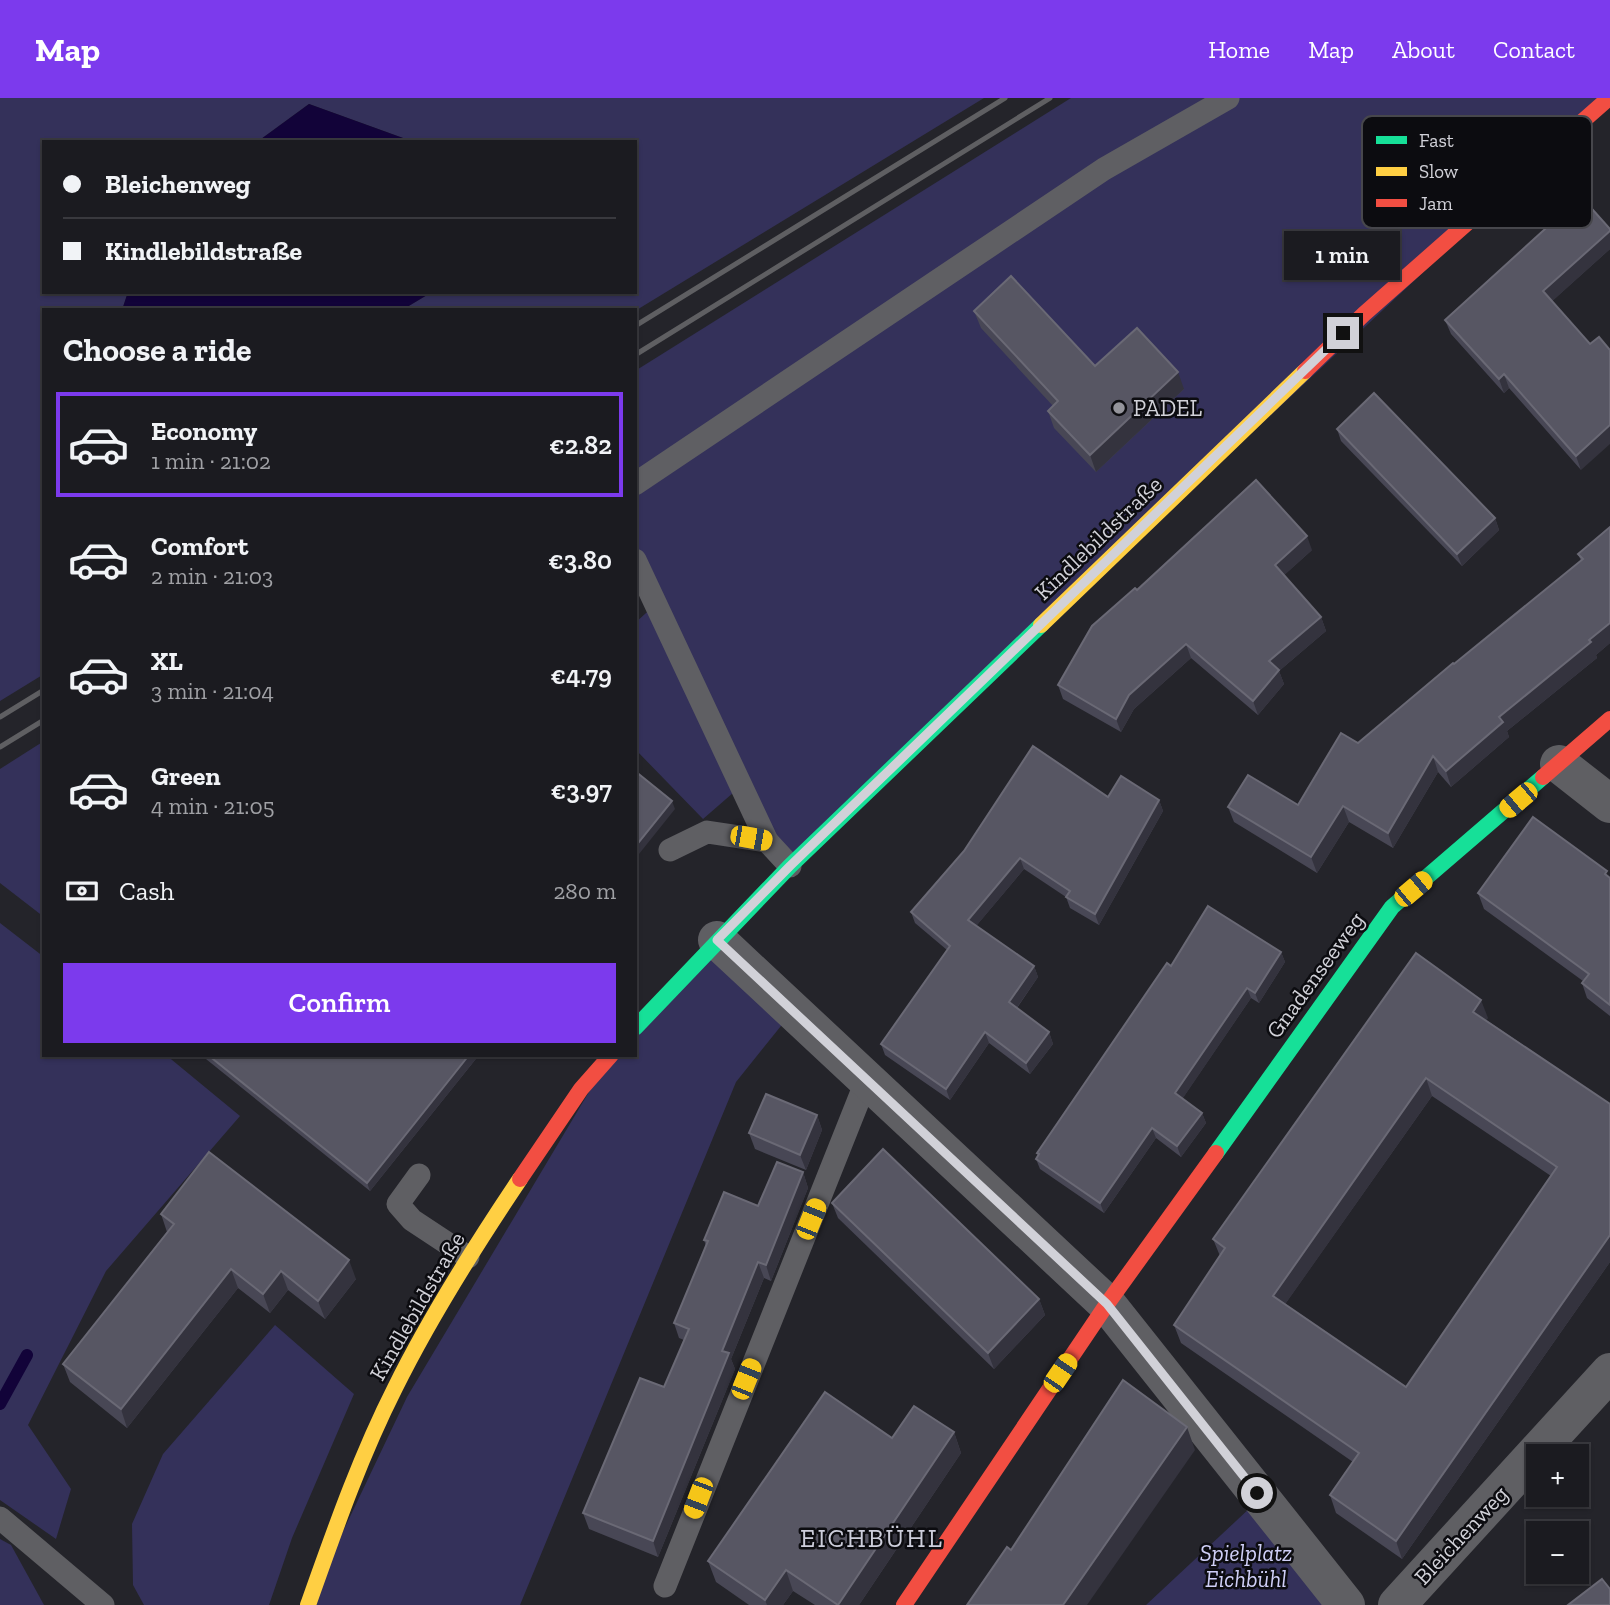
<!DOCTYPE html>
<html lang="en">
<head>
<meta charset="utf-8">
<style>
  body { margin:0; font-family:"Zilla Slab",serif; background:#28282d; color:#f1f3f6; height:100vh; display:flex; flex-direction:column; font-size:26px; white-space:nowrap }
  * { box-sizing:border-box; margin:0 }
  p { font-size:23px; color:#a0a1a5 }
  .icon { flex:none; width:38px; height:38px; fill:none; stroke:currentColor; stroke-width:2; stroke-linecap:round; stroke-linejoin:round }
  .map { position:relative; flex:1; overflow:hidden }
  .sheet { position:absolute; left:42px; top:210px; width:595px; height:749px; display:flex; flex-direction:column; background:#1b1b20; border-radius:0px; box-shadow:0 2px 5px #0004,0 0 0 2px #39393e }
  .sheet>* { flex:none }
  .banner { position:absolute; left:42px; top:42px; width:595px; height:154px; border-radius:0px; box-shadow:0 2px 5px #0004,0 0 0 2px #39393e; display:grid; align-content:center; height:154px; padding:0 21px; background:#1b1b20 }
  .fabs { position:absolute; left:1526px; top:1346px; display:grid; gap:14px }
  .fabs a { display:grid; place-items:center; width:63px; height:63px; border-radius:0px; background:#1b1b20; box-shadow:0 2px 5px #0004,0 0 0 2px #39393e; font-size:35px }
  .end { position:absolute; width:32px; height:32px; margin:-16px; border:9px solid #d1d1d8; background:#111; box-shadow:0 0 0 4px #111 }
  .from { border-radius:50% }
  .bubble { position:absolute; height:49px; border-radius:0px; background:#1b1b20; box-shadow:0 2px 5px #0004,0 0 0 2px #39393e; font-size:23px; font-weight:600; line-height:49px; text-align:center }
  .car { position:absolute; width:21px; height:42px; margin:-21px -10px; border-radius:9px; box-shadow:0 0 5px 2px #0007; background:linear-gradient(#f5c518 24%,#345 0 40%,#f5c518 0 76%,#345 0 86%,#f5c518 0) }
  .banner b { display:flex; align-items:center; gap:24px; height:66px; font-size:26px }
  .banner b+b { border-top:2px solid #39393e }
  .banner i { width:18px; height:18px; background:#f1f3f6 }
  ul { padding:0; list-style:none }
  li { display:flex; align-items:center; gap:21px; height:105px; margin:0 14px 10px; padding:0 7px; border:4px solid transparent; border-radius:0px }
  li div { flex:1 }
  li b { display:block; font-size:26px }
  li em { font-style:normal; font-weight:600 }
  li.current { border-color:#7c3aed }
  li>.icon { width:63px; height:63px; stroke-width:1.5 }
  h2 { padding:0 21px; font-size:32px; line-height:84px }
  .pay { display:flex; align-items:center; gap:18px; height:77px; padding:0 21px; font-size:26px }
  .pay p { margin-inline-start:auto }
  .primary-button { display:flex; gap:14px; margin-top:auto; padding:14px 21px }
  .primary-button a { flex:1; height:80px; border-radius:0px; background:#7c3aed; color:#fff; font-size:28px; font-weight:600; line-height:80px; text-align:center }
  header { display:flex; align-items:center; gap:42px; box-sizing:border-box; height:98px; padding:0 35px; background:#7c3aed; color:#fff }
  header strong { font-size:33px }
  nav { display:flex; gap:38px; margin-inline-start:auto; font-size:24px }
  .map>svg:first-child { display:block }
  .green { fill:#34315a }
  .water { fill:#120339 }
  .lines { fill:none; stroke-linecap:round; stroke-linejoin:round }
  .stream { stroke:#120339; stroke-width:12 }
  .lane { stroke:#5f5f63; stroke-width:23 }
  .street { stroke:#5f5f63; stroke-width:38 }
  .fast { stroke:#16e098; stroke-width:16 }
  .slow { stroke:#ffcf43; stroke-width:16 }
  .jam { stroke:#f24e42; stroke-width:16 }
  .rail { stroke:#5f5f62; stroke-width:5 }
  .wall { fill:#484755; fill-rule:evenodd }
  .shaded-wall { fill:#34333e }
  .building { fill:#575663; stroke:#6a6975; stroke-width:2; fill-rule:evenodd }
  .route { stroke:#d1d1d8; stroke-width:9 }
  .poi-dot { fill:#94949b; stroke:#0c0c10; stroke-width:2.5 }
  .labels { text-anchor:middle; stroke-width:5; stroke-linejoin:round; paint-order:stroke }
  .poi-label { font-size:23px; fill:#d1d1d8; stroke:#0c0c10; text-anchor:start }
  .street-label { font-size:23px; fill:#d1d1d8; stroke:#0c0c10 }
  .park-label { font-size:23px; font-style:italic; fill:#cfcff7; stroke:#0c0c10 }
  .quarter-label { font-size:26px; letter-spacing:2px; fill:#cdcedb; stroke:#0c0c10 }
  .key { fill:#0c0c10; stroke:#47474c; stroke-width:2 }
  .key-label { font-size:19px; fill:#d1d1d8 }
</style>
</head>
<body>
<header>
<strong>Map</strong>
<nav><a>Home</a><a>Map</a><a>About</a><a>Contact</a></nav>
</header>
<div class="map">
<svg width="1610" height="1507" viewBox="0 0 1610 1507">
  <rect width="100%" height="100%" fill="#24242a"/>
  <g class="green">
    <path d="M0,0H984L635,213L402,212L432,194H635V44H414L309,6L257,44H44V194H128L122,212H44V576L0,603Z"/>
    <path d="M1071,0H1609L790,768L741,688L703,721L635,651V525L656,506L635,462V273Z"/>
    <path d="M44,643V819L0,785V671Z"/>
    <path d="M0,825L44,859V957H166L240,1018L106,1173L28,1327L71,1391L56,1441L0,1402Z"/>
    <path d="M717,842L793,913L736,984L520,1507H308L407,1299L611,957H635V930Z"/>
    <path d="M275,1227L354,1296L292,1440L269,1507H144L133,1487L132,1426L163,1356Z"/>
    <path d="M1251,1409L1327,1507H1146Z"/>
    <path d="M0,1441L11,1447L44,1507H0Z"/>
  </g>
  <g class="water">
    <path d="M309,6L414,44H257Z"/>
    <path d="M128,194H432L402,212H122Z"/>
  </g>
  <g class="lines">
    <path class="stream" d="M0,1306L27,1257"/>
    <g class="lane">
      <path d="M635,386L1104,71L1228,0"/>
      <path d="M635,462L767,743L790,768"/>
      <path d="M670,752L707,734L767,743"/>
      <path d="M419,1077L398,1106L412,1122L468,1159"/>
      <path d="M0,1420L103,1507"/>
      <path d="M665,1488L867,981"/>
    </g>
    <g class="street">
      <path d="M1559,666L1610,706"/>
      <path d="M717,842L1107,1206L1346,1507"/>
      <path d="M1397,1507L1610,1274"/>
    </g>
    <g class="fast">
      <path d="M635,930L790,768L1041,527"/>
      <path d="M1216,1055L1392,809L1543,679"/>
    </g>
    <g class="slow">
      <path d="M1041,527L1305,273"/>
      <path d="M308,1507C334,1434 360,1359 395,1290C431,1217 475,1148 520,1081"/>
    </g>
    <g class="jam">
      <path d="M1305,273L1364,216L1609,0"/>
      <path d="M1543,679L1610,621"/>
      <path d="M520,1081L581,991L611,957"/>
      <path d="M904,1507L1107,1206L1216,1055"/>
    </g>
    <g class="rail">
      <path d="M635,228L1005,0"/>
      <path d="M635,257L1050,0"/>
      <path d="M0,619L44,592"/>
      <path d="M0,649L44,622"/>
    </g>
  </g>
  <g class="wall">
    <path d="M1550,117L1610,131V151L1552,203L1581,372L1509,290L1504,295L1451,236L1445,222L1552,125Z"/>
    <path d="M974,213L1095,268L1184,291L1096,374L1054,330L1048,313L1053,308L981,230Z"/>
    <path d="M1337,331L1495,420L1499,432L1462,468L1341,343Z"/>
    <path d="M1610,429V545L1596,557L1597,560L1507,633L1509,639L1451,689L1438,674L1393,750L1349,724L1317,775L1234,724L1228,709L1298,707L1358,645L1581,463L1578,456Z"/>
    <path d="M1312,452L1284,477L1321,519L1326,533L1279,573L1284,586L1258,617L1191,560L1134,611L1121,634L1063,601L1058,587L1137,492Z"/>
    <path d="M1108,699L1159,702L1163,713L1099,827L1070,810L1066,799L1024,771L976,828L1034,868L1038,879L1017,910L1049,934L1053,946L1030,976L989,945L950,1002L885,957L881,946L947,852L915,825L911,814Z"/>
    <path d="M1610,780V918L1587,900L1582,885L1583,883L1484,811L1478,795Z"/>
    <path d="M1281,854L1285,864L1259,905L1251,900L1182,1001L1202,1015L1206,1025L1181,1059L1156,1040L1104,1115L1040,1071L1036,1061L1038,1058L1037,1055L1171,868Z"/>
    <path d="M1488,920L1486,922L1610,1006V1164L1402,1461L1336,1415L1330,1397L1353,1364L1181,1245L1174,1227L1220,1158L1213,1141ZM1432,998L1551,1078L1406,1289L1285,1206Z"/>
    <path d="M201,957H479L370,1093Z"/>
    <path d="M817,1017L822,1032L806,1072L755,1051L749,1035Z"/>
    <path d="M803,1074L808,1090L771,1183L764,1180L731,1261L735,1271L658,1459L589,1431L583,1415L664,1289L684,1242L679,1240L674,1225L706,1148L704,1142L758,1108Z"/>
    <path d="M832,1105L1039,1201L1045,1217L994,1271L838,1120Z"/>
    <path d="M161,1116L356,1181L325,1221L288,1192L270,1215L238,1190L127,1330L70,1284L63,1266L167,1134Z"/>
    <path d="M954,1334L961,1355L859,1507H815L793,1493L783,1507H749L716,1484L708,1463L892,1340Z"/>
  </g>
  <g class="shaded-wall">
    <path d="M1610,133V151L1548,207L1543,193Z"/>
    <path d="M1178,274L1184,291L1096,374L1090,357Z"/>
    <path d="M1504,276L1509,290L1504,295L1499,281Z"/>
    <path d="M1610,327V346L1581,372L1576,358Z"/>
    <path d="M1495,420L1499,432L1462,468L1457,456Z"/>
    <path d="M1307,438L1312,452L1280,481L1275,467Z"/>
    <path d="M1321,519L1326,533L1279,573L1284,586L1258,617L1253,603L1269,563Z"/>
    <path d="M1610,525V545L1596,557L1597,560L1507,633L1509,639L1451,689L1446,673L1499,619Z"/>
    <path d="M1186,546L1191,560L1134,611L1121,634L1116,621L1129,597Z"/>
    <path d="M1433,658L1438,674L1393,750L1388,735Z"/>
    <path d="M1159,702L1163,713L1099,827L1095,816Z"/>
    <path d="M672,703L675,711L635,761V749Z"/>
    <path d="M1343,708L1349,724L1317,775L1311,759Z"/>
    <path d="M1020,760L1024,771L972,833L968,822Z"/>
    <path d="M1281,854L1285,864L1259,905L1255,895Z"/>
    <path d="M1034,868L1038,879L1013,915L1009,904Z"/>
    <path d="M1247,890L1251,900L1179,1006L1175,995Z"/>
    <path d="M1481,902L1488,920L1480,931L1473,914Z"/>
    <path d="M985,934L989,945L950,1002L946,991Z"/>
    <path d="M1049,934L1053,946L1030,976L1026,965Z"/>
    <path d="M469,957H479L370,1093L367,1085Z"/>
    <path d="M1426,980L1432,998L1279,1215L1273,1198Z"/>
    <path d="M1202,1015L1206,1025L1181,1059L1177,1048Z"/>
    <path d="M817,1017L822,1032L806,1072L800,1057Z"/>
    <path d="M1152,1030L1156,1040L1104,1115L1100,1105Z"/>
    <path d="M803,1074L808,1090L771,1183L766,1167Z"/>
    <path d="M1610,1137V1164L1402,1461L1396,1443Z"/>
    <path d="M349,1162L356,1181L325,1221L318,1203Z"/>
    <path d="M758,1164L764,1180L731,1261L735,1271L658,1459L653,1443L722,1253Z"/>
    <path d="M231,1171L238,1190L127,1330L121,1311Z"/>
    <path d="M281,1173L288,1192L270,1215L263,1196Z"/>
    <path d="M1039,1201L1045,1217L994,1271L988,1255Z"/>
    <path d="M1187,1329L1195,1352L1087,1507H1063Z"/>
    <path d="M954,1334L961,1355L859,1507H838Z"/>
    <path d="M786,1472L793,1493L783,1507H767L765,1502Z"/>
  </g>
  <g class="building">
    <path d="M1576,93L1610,131V133L1543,193L1590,246L1599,239L1610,252V327L1576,358L1504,276L1499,281L1445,222L1555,122L1550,117Z"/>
    <path d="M1011,178L1095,268L1137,230L1178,274L1090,357L1048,313L1058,303L974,213Z"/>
    <path d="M1374,295L1495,420L1457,456L1337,331Z"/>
    <path d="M1256,382L1307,438L1275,467L1321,519L1269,563L1279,572L1253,603L1186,546L1129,597L1116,621L1058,587L1092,528L1135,490L1137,492Z"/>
    <path d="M1610,429V525L1589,542L1591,544L1499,619L1503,624L1446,673L1433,658L1388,735L1343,708L1311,759L1228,709L1248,677L1298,707L1341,635L1358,645L1453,565L1454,566L1583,461L1578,456Z"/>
    <path d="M1033,648L1108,699L1121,678L1159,702L1095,816L1066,799L1070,793L1020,760L968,822L1034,868L1009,904L1049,934L1026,965L985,934L946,991L881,946L950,848L911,814L964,753Z"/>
    <path d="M635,673L672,703L635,749Z"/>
    <path d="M1533,719L1607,773L1605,776L1610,780V907L1582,885L1589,876L1478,795Z"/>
    <path d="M1208,808L1281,854L1255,895L1247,890L1175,995L1202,1015L1177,1048L1152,1030L1100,1105L1036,1061L1039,1056L1037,1055L1167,865L1171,868Z"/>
    <path d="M1416,855L1481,902L1473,914L1610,1006V1137L1396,1443L1330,1397L1359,1355L1174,1227L1225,1150L1213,1141ZM1426,980L1557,1069L1406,1289L1273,1198Z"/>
    <path d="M208,957H469L367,1085Z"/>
    <path d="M766,996L817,1017L800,1057L749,1035Z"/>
    <path d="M883,1051L1039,1201L988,1255L832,1105Z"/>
    <path d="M209,1054L349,1162L318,1203L281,1173L263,1196L231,1171L121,1311L63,1266L174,1126L161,1116Z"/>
    <path d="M777,1064L803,1074L766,1167L758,1164L722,1253L729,1255L653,1443L583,1415L640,1280L664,1289L689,1231L674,1225L708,1143L704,1142L724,1094L758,1108Z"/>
    <path d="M1123,1282L1187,1329L1063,1507H967L1007,1449L1011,1452Z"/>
    <path d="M825,1294L892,1340L914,1308L954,1334L838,1507L786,1472L765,1502L708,1463Z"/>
    <path d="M1602,1481L1610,1491V1507H1568Z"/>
  </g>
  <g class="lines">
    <path class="route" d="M1257,1395L1107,1206L717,842L790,768L1343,235"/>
  </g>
  <circle class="poi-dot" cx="1119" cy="310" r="7"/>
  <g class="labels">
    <g class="poi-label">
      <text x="1133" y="318">PADEL</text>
    </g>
    <g class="street-label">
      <text transform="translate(1098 440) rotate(-44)" y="8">Kindlebildstraße</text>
      <text transform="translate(1315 877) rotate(-54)" y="8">Gnadenseeweg</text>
      <text transform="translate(417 1208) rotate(-60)" y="8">Kindlebildstraße</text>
      <text transform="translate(1461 1437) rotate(-47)" y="8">Bleichenweg</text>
    </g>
    <g class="park-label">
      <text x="1246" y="1463">Spielplatz<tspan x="1246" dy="26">Eichbühl</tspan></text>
    </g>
    <g class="quarter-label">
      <text x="872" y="1449">EICHBÜHL</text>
    </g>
  </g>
  <rect x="1362" y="18" width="230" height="112" rx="10" class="key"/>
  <rect x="1376" y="38" width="31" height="8" fill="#16e098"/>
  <rect x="1376" y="69" width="31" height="9" fill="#ffcf43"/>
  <rect x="1376" y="101" width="31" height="8" fill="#f24e42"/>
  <g class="key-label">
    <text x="1419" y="49">Fast</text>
    <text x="1419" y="80">Slow</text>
    <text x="1419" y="112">Jam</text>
  </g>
</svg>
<div class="fabs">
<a>+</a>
<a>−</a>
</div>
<i class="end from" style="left:1257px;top:1395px"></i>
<i class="end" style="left:1343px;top:235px"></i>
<div class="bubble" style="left:1284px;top:133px;width:116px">1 min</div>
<i class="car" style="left:1518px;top:702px;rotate:230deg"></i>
<i class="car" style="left:751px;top:740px;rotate:100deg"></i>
<i class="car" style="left:1413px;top:791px;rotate:50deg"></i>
<i class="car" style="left:811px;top:1121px;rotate:22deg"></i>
<i class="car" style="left:1060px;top:1275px;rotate:34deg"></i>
<i class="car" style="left:746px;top:1281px;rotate:22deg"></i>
<i class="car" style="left:698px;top:1400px;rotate:201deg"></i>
<div class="banner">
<b><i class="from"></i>Bleichenweg</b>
<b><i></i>Kindlebildstraße</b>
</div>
<section class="sheet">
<h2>Choose a ride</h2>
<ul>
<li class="current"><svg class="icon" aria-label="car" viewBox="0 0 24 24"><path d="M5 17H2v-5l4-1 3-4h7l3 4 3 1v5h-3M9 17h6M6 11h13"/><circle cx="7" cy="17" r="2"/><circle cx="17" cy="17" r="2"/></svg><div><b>Economy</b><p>1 min · 21:02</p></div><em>€2.82</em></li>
<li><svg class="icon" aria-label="car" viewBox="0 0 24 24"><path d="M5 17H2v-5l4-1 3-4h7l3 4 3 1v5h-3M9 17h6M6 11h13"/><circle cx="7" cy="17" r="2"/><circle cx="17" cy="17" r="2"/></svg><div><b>Comfort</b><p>2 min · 21:03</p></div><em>€3.80</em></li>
<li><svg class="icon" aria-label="car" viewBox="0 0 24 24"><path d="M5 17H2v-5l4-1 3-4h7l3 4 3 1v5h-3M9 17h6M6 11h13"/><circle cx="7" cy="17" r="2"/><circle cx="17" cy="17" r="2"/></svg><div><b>XL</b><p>3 min · 21:04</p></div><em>€4.79</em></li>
<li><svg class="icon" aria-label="car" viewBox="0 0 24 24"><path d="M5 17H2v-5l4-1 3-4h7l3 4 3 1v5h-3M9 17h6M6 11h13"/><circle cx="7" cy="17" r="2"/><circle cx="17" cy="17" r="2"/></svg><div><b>Green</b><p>4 min · 21:05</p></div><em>€3.97</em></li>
</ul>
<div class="pay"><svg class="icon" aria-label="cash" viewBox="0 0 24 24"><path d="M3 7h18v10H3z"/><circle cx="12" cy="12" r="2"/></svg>Cash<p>280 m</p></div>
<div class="primary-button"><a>Confirm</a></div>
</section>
</div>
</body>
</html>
